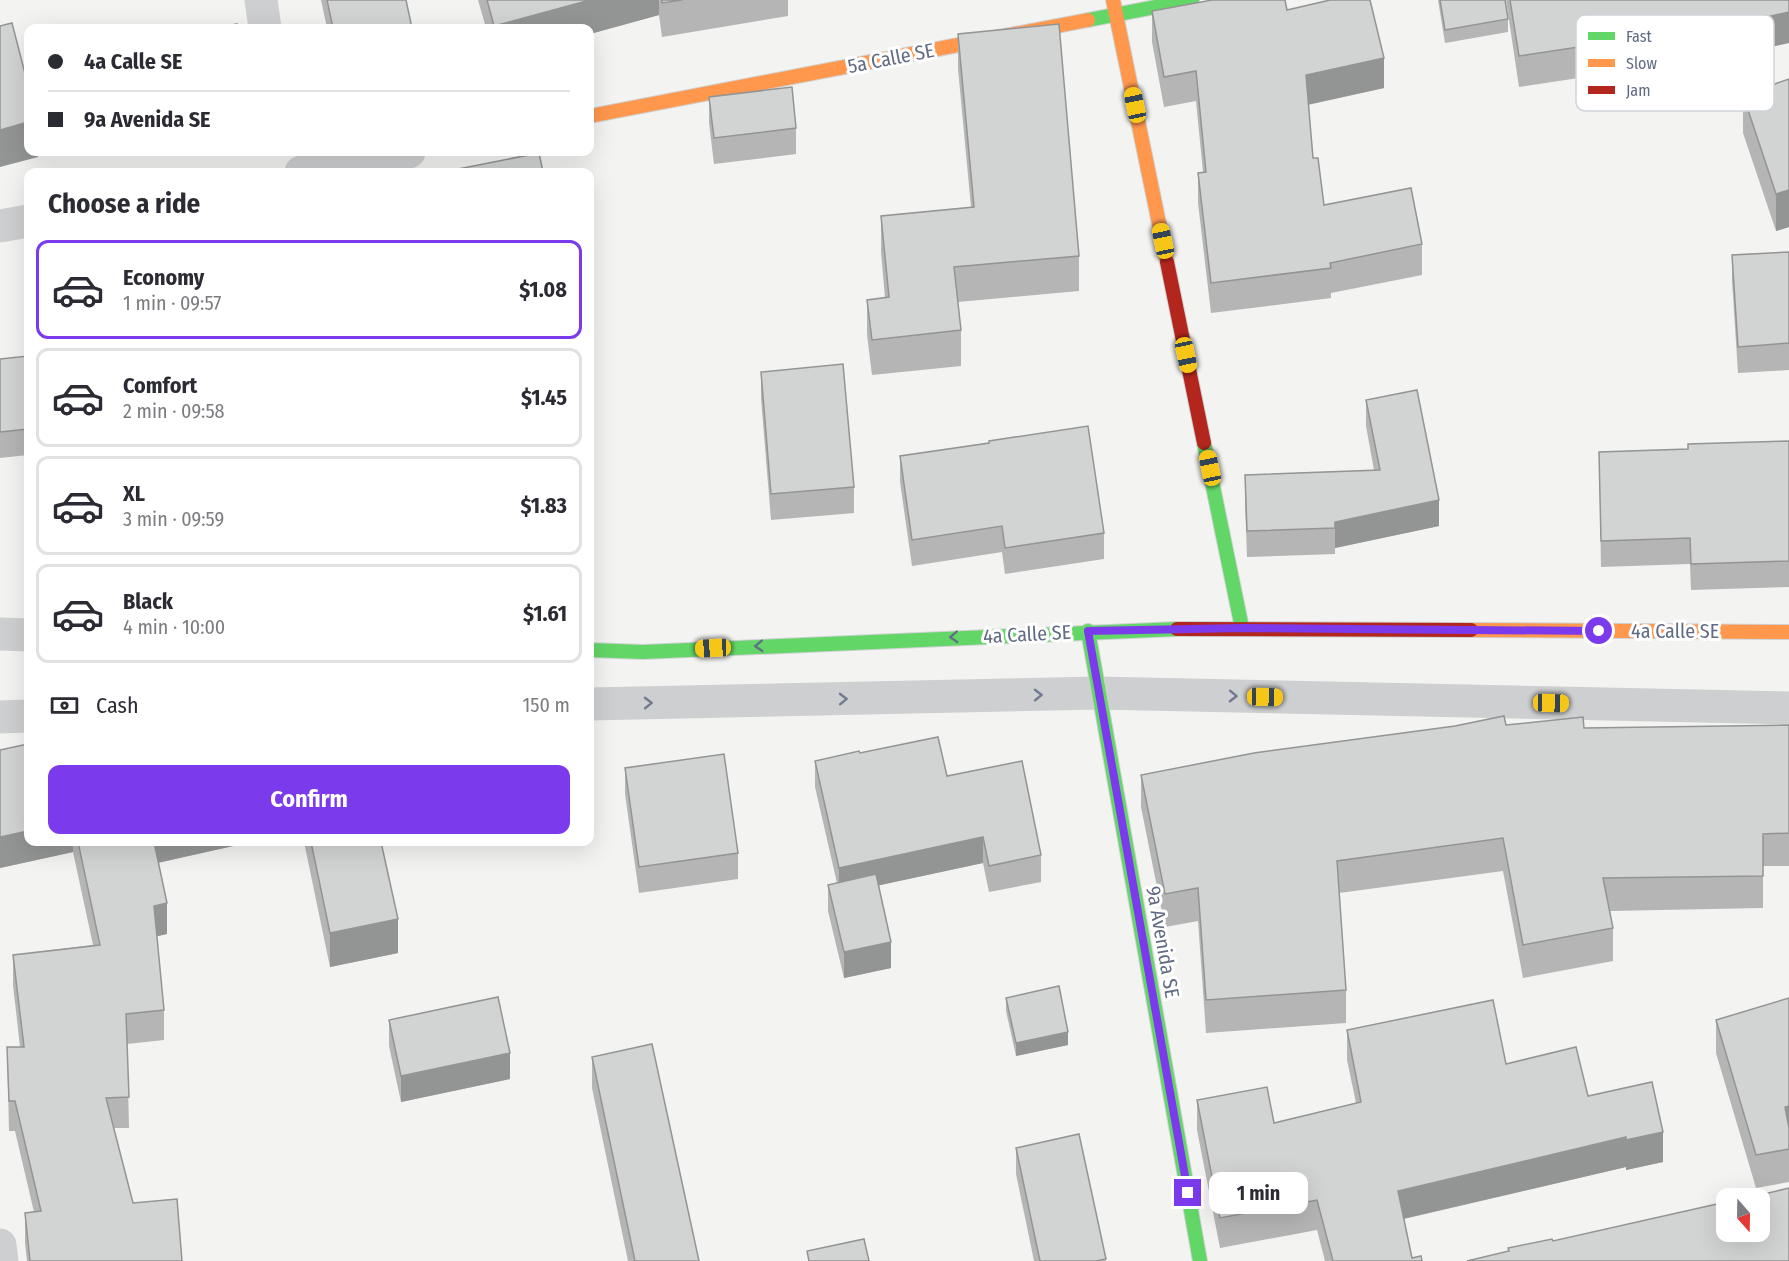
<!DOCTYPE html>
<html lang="en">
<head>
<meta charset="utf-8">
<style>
  body { margin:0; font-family:"Fira Sans Condensed",sans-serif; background:#f2f2f3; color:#2b2b33; height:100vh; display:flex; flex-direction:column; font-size:22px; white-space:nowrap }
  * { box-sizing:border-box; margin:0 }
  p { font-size:20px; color:#7c7c81 }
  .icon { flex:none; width:33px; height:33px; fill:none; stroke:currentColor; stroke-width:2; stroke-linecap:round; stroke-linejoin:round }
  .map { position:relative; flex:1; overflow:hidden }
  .sheet { position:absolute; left:24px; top:168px; width:570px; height:678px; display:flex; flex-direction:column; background:#fff; border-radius:12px; box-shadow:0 6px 24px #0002 }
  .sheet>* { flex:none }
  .top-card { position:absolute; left:24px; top:24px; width:570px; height:132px; border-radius:12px; box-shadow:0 6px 24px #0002; display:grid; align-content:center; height:132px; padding:0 24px; background:#fff }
  .needle { width:39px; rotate:160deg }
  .fabs { position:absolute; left:1716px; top:1188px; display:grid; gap:12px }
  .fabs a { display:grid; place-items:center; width:54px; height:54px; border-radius:12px; background:#fff; box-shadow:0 6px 24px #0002; font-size:30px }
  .end { position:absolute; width:27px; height:27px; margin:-14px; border:8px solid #7c3aed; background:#fff; box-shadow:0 0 0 3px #fff }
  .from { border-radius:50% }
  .bubble { position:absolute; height:42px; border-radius:12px; background:#fff; box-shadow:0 6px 24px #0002; font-size:20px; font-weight:700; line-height:42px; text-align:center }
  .car { position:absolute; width:18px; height:36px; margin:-18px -9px; border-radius:8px; box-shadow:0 0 4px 2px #0007; background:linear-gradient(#f5c518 24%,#345 0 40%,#f5c518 0 76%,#345 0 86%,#f5c518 0) }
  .top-card b { display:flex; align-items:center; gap:21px; height:57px; font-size:22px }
  .top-card b+b { border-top:2px solid #e1e1e2 }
  .top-card i { width:15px; height:15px; background:#2b2b33 }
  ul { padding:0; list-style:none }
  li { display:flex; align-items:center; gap:18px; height:99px; margin:0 12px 9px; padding:0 12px; border:3px solid #e1e1e2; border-radius:12px }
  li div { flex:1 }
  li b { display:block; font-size:22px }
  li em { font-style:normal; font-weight:700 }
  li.selected { border-color:#7c3aed }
  li>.icon { width:54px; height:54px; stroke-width:1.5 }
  h2 { padding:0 24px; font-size:27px; line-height:72px }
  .pay { display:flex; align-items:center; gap:15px; height:66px; padding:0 24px; font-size:22px }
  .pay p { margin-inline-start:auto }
  .action { display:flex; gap:12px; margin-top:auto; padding:12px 24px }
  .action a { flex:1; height:69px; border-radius:12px; background:#7c3aed; color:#fff; font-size:24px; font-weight:700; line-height:69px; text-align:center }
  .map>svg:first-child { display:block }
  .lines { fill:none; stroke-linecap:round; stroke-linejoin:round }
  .fast-casing { stroke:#d0d2d3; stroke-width:16 }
  .slow-casing { stroke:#d0d2d3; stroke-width:16 }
  .jam-casing { stroke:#d0d2d3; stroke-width:16 }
  .street { stroke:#cecfd0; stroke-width:33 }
  .fast { stroke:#63d668; stroke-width:14 }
  .slow { stroke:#ff974d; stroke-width:14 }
  .jam { stroke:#b3261e; stroke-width:14 }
  .wall { fill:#b5b5b5 }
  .shaded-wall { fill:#939494 }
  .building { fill:#d2d3d3; stroke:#939494; stroke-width:1.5 }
  .oneway { stroke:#617082 }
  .oneway2 { stroke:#717a8f }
  .route { stroke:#7c3aed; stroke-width:8 }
  .labels { text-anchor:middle; stroke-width:6; stroke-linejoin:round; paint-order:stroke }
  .street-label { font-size:20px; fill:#616b83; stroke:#fff }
  .key { fill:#fff; stroke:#d0d3da; stroke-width:1.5 }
  .key-label { font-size:16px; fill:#616b83 }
</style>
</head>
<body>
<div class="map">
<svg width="1789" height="1261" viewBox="0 0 1789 1261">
  <rect width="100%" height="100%" fill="#f3f4f1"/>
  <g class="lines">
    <g class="fast-casing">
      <g id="fast">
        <path d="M1088,20L1192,0"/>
        <path d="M1204,443L1242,628"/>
        <path d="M1088,631L1200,1261"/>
        <path d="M590,650L643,652L1177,629"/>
      </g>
    </g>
    <g class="slow-casing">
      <g id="slow">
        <path d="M1113,0L1167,262"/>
        <path d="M590,116L1088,20"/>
        <path d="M1471,630L1789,632"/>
      </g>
    </g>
    <g class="jam-casing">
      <g id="jam">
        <path d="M1167,262L1204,443"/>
        <path d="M1177,629L1471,630"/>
      </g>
    </g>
    <g class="street">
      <path d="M261,0L265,28"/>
      <path d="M301,172L409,152"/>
      <path d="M0,226L28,221"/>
      <path d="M0,634L28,635"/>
      <path d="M590,704L1098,693L1789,708"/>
      <path d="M0,717L28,716"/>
      <path d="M0,1245L2,1261"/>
    </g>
    <use href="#fast" class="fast"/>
    <use href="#slow" class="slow"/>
    <use href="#jam" class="jam"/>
  </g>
  <g class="wall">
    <path d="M321,0H406L412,28H327Z"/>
    <path d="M478,0H788V16L662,37L659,15L590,34V28H486Z"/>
    <path d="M1438,0H1505L1508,19V32L1445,43Z"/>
    <path d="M1506,0H1789L1744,53L1519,87Z"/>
    <path d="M1287,10L1384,88L1308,105L1313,158L1324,205L1422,244V275L1331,293V298L1211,313L1198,203V173L1203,172L1196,101L1164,107L1152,42V11Z"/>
    <path d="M958,34L1079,256V291L958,302L961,330V366L872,375L867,335V300L885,298L881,252V216L971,207L958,69Z"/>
    <path d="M1789,79V227L1776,231L1743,133V95Z"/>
    <path d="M709,97L796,128V154L714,164L709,123Z"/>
    <path d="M1789,252V370L1738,373L1732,281V255Z"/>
    <path d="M28,356V455L0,458V359Z"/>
    <path d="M761,372L854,487V513L771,520L761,398Z"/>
    <path d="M1366,400L1439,526L1335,548V554L1247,557L1245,501V475L1374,470L1366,426Z"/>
    <path d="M1789,441V587L1691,590L1690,564L1601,567L1599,452L1688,449Z"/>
    <path d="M900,456L1104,533V559L1005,574L1002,552L912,566L900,482Z"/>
    <path d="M1506,725L1584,728L1789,725V866H1763V908L1610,911L1613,928V961L1523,978L1503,871L1339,893L1346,990V1023L1206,1033L1198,921L1165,927L1141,807V775Z"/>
    <path d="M0,750L28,842H251L158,863L167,934L157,936L164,1010V1040L127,1044L129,1128H114L133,1203L182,1261H27L25,1243V1213L34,1212L15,1131H9L7,1047H20L13,985V955L93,945L73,852L0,868Z"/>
    <path d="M860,753L947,776L1041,855V882L989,892L983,863L879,885L891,968L844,978L828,911V885L837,883L815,787V761Z"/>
    <path d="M625,768L738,853V879L639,893L625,794Z"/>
    <path d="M304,842H381L398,953L330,967Z"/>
    <path d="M1006,998L1068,1045L1016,1056L1006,1011Z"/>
    <path d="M1789,998V1182L1756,1188L1716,1053V1020Z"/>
    <path d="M389,1020L510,1079L401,1102L389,1046Z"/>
    <path d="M1347,1030L1506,1064L1588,1096L1663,1162L1626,1170V1167L1404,1219L1412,1258L1422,1261H1325L1317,1230L1220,1248L1197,1130V1100L1274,1123L1356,1103L1347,1060Z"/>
    <path d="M592,1057L699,1261H628L592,1088Z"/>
    <path d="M1016,1148L1106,1261H1034L1016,1174Z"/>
  </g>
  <g class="shaded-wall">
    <path d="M590,0H659V15L590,34V28H494V26Z"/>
    <path d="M1789,12V43L1744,53V22Z"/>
    <path d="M1384,58V88L1306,105V75Z"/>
    <path d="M28,122V152H38V157L0,167V130Z"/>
    <path d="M1789,190V227L1776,231V194Z"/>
    <path d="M1439,500V526L1335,548V522Z"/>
    <path d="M28,831V842H73V852L0,868V837Z"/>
    <path d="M983,837V863L839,894V868Z"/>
    <path d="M152,842H251L152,864Z"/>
    <path d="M167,903V934L154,937V906Z"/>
    <path d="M398,919V953L330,967V933Z"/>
    <path d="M891,942V968L844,978V952Z"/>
    <path d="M1068,1032V1045L1016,1056V1043Z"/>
    <path d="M510,1053V1079L401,1102V1076Z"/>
    <path d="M1789,1106V1139L1785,1107Z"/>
    <path d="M1663,1132V1162L1626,1170V1140Z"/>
    <path d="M1626,1137V1167L1398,1220V1191Z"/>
  </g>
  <g class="building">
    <path d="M327,0H406L412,28H333Z"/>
    <path d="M487,0H590L494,26Z"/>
    <path d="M662,0H682L662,3Z"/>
    <path d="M1212,0H1285L1287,10L1330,0H1370L1384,58L1306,75L1313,158H1318L1324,205L1411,188L1422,244L1330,263L1331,268L1211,283L1198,173L1206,172L1196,71L1164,77L1152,11Z"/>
    <path d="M1440,0H1505L1508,19L1445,30Z"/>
    <path d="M1510,0H1789V12L1744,22L1519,56Z"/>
    <path d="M12,23L28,85V122L0,130V26Z"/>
    <path d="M237,24L238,28H217Z"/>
    <path d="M1059,24L1079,256L954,267L961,330L872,340L867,300L889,297L881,216L974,207L958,34Z"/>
    <path d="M1789,79V190L1776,194L1743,95Z"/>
    <path d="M792,87L796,128L714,138L709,97Z"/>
    <path d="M539,153L543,172H443Z"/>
    <path d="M1789,252V343L1738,347L1732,255Z"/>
    <path d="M28,356V429L0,432V359Z"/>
    <path d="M843,364L854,487L771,494L761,372Z"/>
    <path d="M1417,390L1439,500L1335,522V528L1247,531L1245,475L1380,470L1366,400Z"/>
    <path d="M1088,426L1104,533L1005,548L1002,526L912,540L900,456L989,443V441Z"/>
    <path d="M1789,441V561L1691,564L1690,538L1601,541L1599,452L1688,449V444Z"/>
    <path d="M1504,716L1506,725L1583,717L1584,728L1789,725V833L1763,834V876L1603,878L1613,928L1523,945L1503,838L1337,861L1346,990L1206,1000L1198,888L1165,894L1141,775L1254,753L1455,726Z"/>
    <path d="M938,737L947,776L1022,761L1041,855L989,866L983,837L839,868L815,761L859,751L860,753Z"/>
    <path d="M28,744V831L0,837V750Z"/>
    <path d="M724,754L738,853L639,867L625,768Z"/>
    <path d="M78,842H154L167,903L154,906L164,1010L126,1014L129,1097L106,1098L133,1203L177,1199L182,1261H30L25,1213L41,1211L15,1101H9L7,1047H24L13,955L100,945Z"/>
    <path d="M311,842H381L398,919L330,933Z"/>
    <path d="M876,874L891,942L844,952L828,885Z"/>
    <path d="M1059,986L1068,1032L1016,1043L1006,998Z"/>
    <path d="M498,997L510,1053L401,1076L389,1020Z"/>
    <path d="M1789,998V1106L1785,1107L1789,1128V1149L1756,1155L1716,1020Z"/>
    <path d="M1493,1000L1506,1064L1576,1047L1588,1096L1652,1082L1663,1132L1626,1140V1137L1398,1191L1412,1258L1421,1256L1422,1261H1333L1317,1200L1220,1218L1197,1100L1267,1087L1274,1123L1361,1102L1347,1030Z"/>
    <path d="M652,1044L699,1261H635L592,1057Z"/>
    <path d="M1079,1134L1106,1259L1096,1261H1040L1016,1148Z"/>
    <path d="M1789,1188V1261H1467L1509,1251L1508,1248L1552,1239L1553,1241L1726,1202V1232H1760V1198H1734L1742,1192L1764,1194Z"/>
    <path d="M864,1239L869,1261H809L807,1251Z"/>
  </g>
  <defs><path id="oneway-chevron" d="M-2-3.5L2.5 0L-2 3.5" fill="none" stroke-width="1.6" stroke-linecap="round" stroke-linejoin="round" transform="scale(1.5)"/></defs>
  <g class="oneway">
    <use href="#oneway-chevron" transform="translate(954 637) rotate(177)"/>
    <use href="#oneway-chevron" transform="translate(759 646) rotate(177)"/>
  </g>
  <g class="oneway2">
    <use href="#oneway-chevron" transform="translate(1038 695) rotate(-1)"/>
    <use href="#oneway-chevron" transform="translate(1233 696) rotate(1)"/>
    <use href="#oneway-chevron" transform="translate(843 699) rotate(-1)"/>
    <use href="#oneway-chevron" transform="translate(648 703) rotate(-1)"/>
  </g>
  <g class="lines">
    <path class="route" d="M1188,1193L1088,631L1242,628L1599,631"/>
  </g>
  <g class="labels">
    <g class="street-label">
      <text transform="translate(891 58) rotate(-11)" y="7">5a Calle SE</text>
      <text x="1675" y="638">4a Calle SE</text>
      <text transform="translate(1027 634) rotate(-3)" y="7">4a Calle SE</text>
      <text transform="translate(1163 942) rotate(80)" y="7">9a Avenida SE</text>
    </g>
  </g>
  <rect x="1576" y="15" width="198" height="96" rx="9" class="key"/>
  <rect x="1588" y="32" width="27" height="8" fill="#63d668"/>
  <rect x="1588" y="59" width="27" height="8" fill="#ff974d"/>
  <rect x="1588" y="86" width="27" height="8" fill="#b3261e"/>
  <g class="key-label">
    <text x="1626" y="42">Fast</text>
    <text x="1626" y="69">Slow</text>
    <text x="1626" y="96">Jam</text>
  </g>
</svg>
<div class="fabs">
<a><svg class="needle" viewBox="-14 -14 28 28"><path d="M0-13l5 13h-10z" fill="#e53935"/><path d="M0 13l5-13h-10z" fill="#7c7c81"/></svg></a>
</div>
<i class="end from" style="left:1599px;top:631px"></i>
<i class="end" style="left:1188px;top:1193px"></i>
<div class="bubble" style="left:1209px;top:1172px;width:99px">1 min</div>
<i class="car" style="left:1135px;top:105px;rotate:348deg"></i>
<i class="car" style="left:1163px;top:241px;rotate:348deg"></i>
<i class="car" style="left:1186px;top:355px;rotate:168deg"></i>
<i class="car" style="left:1210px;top:468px;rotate:348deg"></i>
<i class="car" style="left:713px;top:648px;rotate:267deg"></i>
<i class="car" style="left:1265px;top:697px;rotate:91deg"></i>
<i class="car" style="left:1551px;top:703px;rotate:91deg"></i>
<div class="top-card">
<b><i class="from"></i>4a Calle SE</b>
<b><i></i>9a Avenida SE</b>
</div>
<section class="sheet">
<h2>Choose a ride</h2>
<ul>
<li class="selected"><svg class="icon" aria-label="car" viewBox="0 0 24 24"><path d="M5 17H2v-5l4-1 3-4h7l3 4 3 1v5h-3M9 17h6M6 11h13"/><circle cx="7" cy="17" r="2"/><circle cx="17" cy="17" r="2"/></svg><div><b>Economy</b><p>1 min · 09:57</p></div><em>$1.08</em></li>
<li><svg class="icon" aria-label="car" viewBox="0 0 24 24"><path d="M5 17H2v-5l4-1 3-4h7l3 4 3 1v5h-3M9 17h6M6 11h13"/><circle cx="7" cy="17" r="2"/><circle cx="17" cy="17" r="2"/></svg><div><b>Comfort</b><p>2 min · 09:58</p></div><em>$1.45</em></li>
<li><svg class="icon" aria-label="car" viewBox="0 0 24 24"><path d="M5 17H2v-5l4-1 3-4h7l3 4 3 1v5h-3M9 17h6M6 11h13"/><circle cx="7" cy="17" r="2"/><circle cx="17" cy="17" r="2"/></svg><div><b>XL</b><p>3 min · 09:59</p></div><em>$1.83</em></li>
<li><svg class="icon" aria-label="car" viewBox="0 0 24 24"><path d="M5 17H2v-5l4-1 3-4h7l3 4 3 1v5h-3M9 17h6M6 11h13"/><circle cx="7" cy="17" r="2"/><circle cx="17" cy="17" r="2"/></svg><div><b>Black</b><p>4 min · 10:00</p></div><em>$1.61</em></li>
</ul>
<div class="pay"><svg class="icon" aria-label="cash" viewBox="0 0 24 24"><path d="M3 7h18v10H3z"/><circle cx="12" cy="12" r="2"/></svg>Cash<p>150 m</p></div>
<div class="action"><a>Confirm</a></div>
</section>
</div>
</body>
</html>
